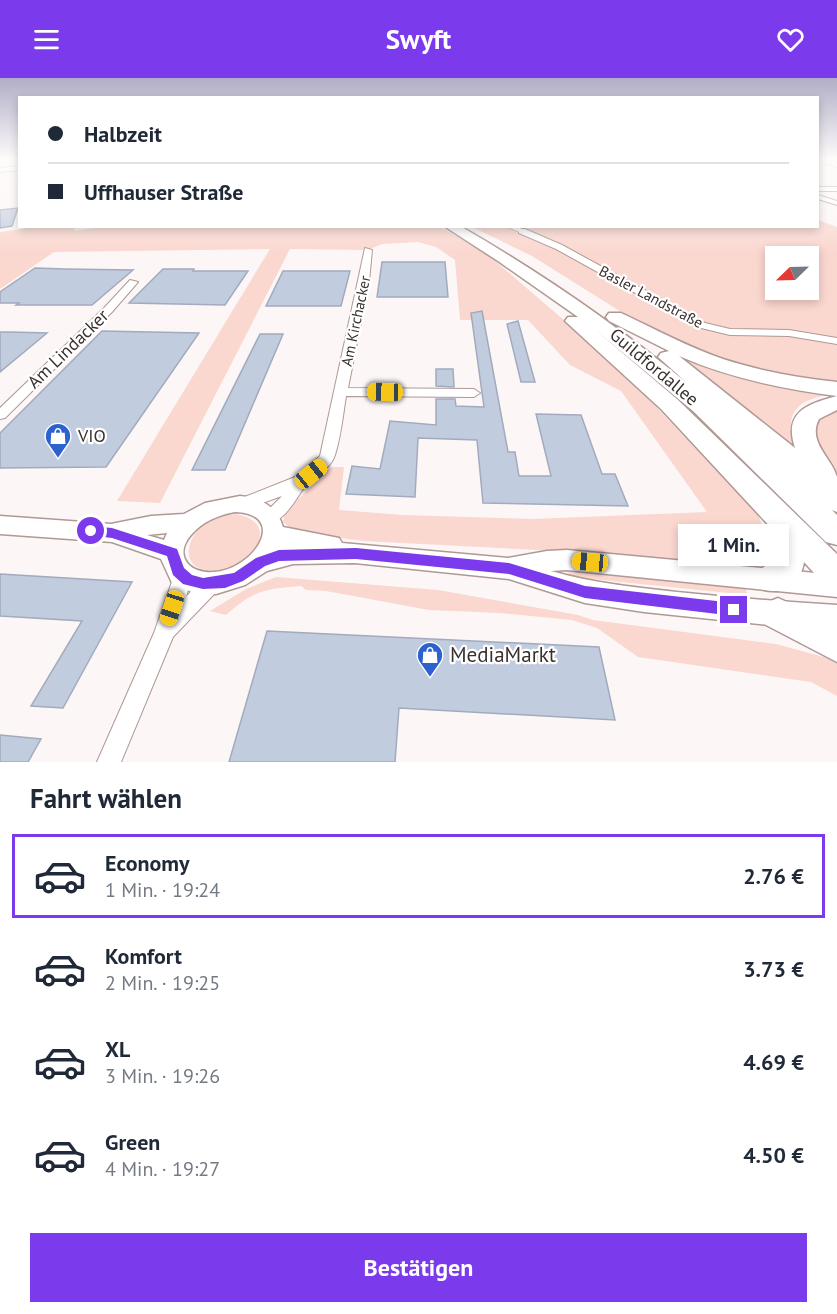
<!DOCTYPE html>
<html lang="de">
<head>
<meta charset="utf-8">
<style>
  body { margin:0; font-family:"PT Sans",sans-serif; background:#f2f2f3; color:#1f2937; height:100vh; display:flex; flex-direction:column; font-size:22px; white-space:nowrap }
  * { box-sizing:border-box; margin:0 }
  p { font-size:20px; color:#747a83 }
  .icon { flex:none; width:33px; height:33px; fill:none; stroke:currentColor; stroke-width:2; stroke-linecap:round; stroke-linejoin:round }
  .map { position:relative; height:684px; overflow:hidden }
  .sheet { display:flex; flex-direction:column; background:#fff; flex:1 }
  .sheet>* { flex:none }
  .guide { position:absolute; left:18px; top:18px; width:801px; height:132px; border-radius:0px; box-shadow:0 3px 9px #0003; display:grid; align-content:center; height:132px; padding:0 30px; background:#fff }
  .needle { width:39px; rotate:247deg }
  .fabs { position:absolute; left:765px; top:168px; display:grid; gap:12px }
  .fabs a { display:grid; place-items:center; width:54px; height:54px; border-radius:0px; background:#fff; box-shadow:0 3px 9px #0003; font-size:30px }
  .end { position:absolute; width:27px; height:27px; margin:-14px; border:8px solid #7c3aed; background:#fff; box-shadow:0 0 0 3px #fff }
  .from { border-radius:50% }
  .bubble { position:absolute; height:42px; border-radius:0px; background:#fff; box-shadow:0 3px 9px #0003; font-size:20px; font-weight:700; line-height:42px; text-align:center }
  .car { position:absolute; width:18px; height:36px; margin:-18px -9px; border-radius:8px; box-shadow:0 0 4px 2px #0007; background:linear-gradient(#f5c518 24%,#345 0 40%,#f5c518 0 76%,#345 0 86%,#f5c518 0) }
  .guide b { display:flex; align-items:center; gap:21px; height:57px; font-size:22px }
  .guide b+b { border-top:2px solid #e0e1e3 }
  .guide i { width:15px; height:15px; background:#1f2937 }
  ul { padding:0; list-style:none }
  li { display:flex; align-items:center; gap:18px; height:84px; margin:0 12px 9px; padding:0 18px; border:3px solid transparent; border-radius:0px }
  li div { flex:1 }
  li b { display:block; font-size:22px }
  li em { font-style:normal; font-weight:700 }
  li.current { border-color:#7c3aed }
  li>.icon { width:54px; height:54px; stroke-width:1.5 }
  h2 { padding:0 30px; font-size:27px; line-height:72px }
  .primary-button { display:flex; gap:12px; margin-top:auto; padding:12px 30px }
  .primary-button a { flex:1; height:69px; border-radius:0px; background:#7c3aed; color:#fff; font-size:24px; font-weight:700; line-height:69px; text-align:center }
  header { display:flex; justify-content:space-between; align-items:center; height:78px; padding:0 30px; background:#7c3aed; color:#fff; font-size:27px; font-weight:700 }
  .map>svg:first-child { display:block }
  .green { fill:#fad7cf; fill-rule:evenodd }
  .building { fill:#c2ccdf; stroke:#a2abbd; stroke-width:1.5 }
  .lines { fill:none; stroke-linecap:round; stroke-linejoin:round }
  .service-casing { stroke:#af9994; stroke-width:5 }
  .minor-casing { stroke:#af9994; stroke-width:2 }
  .tertiary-casing { stroke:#af9994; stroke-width:3 }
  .trunk-casing { stroke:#af9994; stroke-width:3 }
  .service { stroke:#fff; stroke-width:4 }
  .minor { fill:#fff; fill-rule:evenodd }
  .tertiary { fill:#fff; fill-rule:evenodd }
  .trunk { fill:#fff; fill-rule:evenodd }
  .route { fill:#7c3aed }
  .labels { text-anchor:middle; stroke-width:4.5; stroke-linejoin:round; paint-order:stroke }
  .far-street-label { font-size:15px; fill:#3a312f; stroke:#fff }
  .street-label { font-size:18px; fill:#3a312f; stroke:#fff }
  .poi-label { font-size:18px; fill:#3a312f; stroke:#fff; text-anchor:start }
  .near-poi-label { font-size:21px; fill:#3a312f; stroke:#fff; text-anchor:start }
</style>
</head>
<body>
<header><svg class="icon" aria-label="menu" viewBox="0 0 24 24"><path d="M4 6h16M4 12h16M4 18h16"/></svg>Swyft<svg class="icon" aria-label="heart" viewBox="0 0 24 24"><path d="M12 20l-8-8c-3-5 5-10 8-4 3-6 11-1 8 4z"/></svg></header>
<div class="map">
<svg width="837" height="684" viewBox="0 0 837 684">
  <rect width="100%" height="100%" fill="#fcf7f6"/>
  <g class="green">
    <path d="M818,142L837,149V306L743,291L661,259L532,178L472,149L818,148ZM776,178H808V212H776Z"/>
    <path d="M109,148L440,149L478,170L494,182L643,310L660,333L757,435L765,452L759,471L744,476H714L720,488L537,472L363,463L295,454L283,444L285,434L331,389H344L339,432L403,437L533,441L707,434L621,313L570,287L528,242H460L455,182L436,169L418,164L382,166L368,172L290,171L160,425L117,423L270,171L54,174L0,211V154L35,149H74L75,153Z"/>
    <path d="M460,149C603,223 717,327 837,434V444L555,207Z"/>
    <path d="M678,275L831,316C799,322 782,333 796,369H793Z"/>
    <path d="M837,330V399L817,374L812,345Z"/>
    <path d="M236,436C289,446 243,501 205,492C179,486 188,457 205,446C214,439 225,437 236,436Z"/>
    <path d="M570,492L745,510L748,517L572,499L567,494Z"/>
    <path d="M276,499L438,512L578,537L593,542L776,566L824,579L837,585V618L811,604L638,579L597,550L572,542L500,535L429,532L326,513L306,512L301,508C265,511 254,512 226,537L210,533L246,511Z"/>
  </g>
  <g class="building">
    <path d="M18,130L12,148L0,150V132Z"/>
    <path d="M382,184H445L448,219H377Z"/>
    <path d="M35,190L65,191L133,192L92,227H16L19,225H0V214Z"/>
    <path d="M163,191H194L193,193H248L225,227L129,225Z"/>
    <path d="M283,193H350L341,228H266Z"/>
    <path d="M482,233L508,374H515L519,398H551L536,336L581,337L602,396H615L628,428L483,425L477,362L418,360L415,419L346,416L352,388L380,391L390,343L436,347V321H455L456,328L484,329L471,235Z"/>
    <path d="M518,243L535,304H521L507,246Z"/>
    <path d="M102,253L199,255L106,389L0,390V355Z"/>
    <path d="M0,254H10L47,255L0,294Z"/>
    <path d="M260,256H283L225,392H192Z"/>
    <path d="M436,291H453L454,309L436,308Z"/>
    <path d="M0,496L132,504L63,630L31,628L82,543L0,538Z"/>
    <path d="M267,553L599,569L615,642L399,630L395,684H229Z"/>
    <path d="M0,657L41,661L28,684H0Z"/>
  </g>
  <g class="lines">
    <g class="service-casing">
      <path id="service" d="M510,148L522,153"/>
    </g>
    <g class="minor-casing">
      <g id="minor">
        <path d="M818,81L837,85V89L818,83Z"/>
        <path d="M20,88V92L0,94V90Z"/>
        <rect x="818" y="109" width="19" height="4"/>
        <path d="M818,117L837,123V127L818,121Z"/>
        <path d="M519,151H525L562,167L705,245L730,251L789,252L837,260V266L789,258L730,257L697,249L556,171L519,155Z"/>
        <path d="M365,170L372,172L369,204L348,310L474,311L480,315L474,319L346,318C343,337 341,358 335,377C330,392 315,397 306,407C296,420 282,450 263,444L261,439L282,418L243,432L237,430L235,426L237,422L295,399L320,378Z"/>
        <path d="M130,202L138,204L112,234L5,340L0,341V330L104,230Z"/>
        <path d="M183,490L190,492L192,498L186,519C195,510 204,495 218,500L220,506L218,512L173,559L121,684H97L154,555L174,498L176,492Z"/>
      </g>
    </g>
    <g class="tertiary-casing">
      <path id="tertiary" d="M240,418C261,420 277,428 283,449L339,460L342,465L508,480L547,473L567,472L837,497V519L567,492L551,493C596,506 641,510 687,515C737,520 787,524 837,527V551L778,548L644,534L585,525L509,501L355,485L293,486L267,493L245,507L216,516H196L172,505L161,481L112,464L0,456V438L111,446L151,438L184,436L205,425ZM235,434C289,436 255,491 214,494C190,496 173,478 191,457C202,444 218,437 235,434ZM167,455L164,462L147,457Z"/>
    </g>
    <g class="trunk-casing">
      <g id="trunk">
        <path d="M444,148H460C540,194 615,246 686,304L658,279L661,275L669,273L609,243L606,239L609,235H621C655,251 688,269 723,281C760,293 798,300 837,304V318C783,311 729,300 679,278L795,370C783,334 807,326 837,318V332L819,341C807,364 832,380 837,399C837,409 837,423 837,434L832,432L837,437V467L826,464L693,333L593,250L677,321L837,476V511L825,507L804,484C801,506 781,518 761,511L756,501L761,491L772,483L775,454L661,331L565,243L568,239H578L498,183Z"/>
        <path d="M778,520L837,547V584L766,547L760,536L766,525Z"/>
      </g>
    </g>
    <use href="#service" class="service"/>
    <use href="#minor" class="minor"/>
    <use href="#tertiary" class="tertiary"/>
    <use href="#trunk" class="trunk"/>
  </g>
  <linearGradient id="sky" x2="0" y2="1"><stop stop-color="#b1aec6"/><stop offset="0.46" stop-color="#fefbfb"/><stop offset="1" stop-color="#fefbfb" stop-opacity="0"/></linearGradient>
  <rect width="837" height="177" fill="url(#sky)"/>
  <path class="route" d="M91,448L112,450L177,471L184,490L192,497L203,500L234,495L256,480L279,472L356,470L509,485L585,508L734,525L739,527L741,532L739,536L734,538L585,520L509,496L356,481L279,483L265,488L243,503L225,510L203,511L183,506L173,497L167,478L112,460L87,457L85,453Z"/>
  <defs>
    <g id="shop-pin" transform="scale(1.35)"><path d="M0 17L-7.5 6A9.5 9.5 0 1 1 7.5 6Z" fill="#2c61cf" stroke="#fff"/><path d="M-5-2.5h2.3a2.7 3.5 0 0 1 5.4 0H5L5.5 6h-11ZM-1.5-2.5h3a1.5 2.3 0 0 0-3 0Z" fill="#fff"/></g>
  </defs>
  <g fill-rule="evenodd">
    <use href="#shop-pin" x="58" y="358"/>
    <use href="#shop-pin" x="430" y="577"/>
  </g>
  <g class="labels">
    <g class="far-street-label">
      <text transform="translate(651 219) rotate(28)" y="5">Basler Landstraße</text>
      <text transform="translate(356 243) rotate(-78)" y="5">Am Kirchacker</text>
    </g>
    <g class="street-label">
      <text transform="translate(68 271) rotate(-44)" y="6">Am Lindacker</text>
      <text transform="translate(654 289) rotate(40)" y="6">Guildfordallee</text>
    </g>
    <g class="poi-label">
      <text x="78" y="364">VIO</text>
    </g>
    <g class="near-poi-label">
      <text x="450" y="584">MediaMarkt</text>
    </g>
  </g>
</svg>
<div class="fabs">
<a><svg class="needle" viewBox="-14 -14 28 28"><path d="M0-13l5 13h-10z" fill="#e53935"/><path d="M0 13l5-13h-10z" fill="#747a83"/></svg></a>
</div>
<i class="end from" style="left:91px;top:453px"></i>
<i class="end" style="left:734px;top:532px"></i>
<div class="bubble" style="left:678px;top:446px;width:111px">1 Min.</div>
<i class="car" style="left:385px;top:314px;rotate:271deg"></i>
<i class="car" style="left:311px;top:396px;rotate:51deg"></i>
<i class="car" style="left:590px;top:484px;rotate:275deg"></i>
<i class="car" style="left:172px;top:530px;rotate:198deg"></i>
<div class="guide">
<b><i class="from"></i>Halbzeit</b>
<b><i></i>Uffhauser Straße</b>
</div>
</div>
<section class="sheet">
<h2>Fahrt wählen</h2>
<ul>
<li class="current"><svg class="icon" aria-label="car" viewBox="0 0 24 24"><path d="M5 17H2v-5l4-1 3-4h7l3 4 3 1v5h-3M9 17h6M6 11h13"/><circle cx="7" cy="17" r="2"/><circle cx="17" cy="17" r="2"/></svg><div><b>Economy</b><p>1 Min. · 19:24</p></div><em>2.76 €</em></li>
<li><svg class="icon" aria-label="car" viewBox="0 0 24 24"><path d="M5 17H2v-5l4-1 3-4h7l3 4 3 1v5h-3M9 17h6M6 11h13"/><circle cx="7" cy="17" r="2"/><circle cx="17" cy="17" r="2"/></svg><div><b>Komfort</b><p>2 Min. · 19:25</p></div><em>3.73 €</em></li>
<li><svg class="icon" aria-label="car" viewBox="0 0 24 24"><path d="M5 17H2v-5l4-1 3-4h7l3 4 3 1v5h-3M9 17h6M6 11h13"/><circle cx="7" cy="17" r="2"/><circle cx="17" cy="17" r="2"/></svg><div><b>XL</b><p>3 Min. · 19:26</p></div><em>4.69 €</em></li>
<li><svg class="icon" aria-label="car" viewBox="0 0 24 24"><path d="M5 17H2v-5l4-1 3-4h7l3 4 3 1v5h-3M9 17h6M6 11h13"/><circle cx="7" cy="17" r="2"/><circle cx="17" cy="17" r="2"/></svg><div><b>Green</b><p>4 Min. · 19:27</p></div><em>4.50 €</em></li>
</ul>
<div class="primary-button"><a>Bestätigen</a></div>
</section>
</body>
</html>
